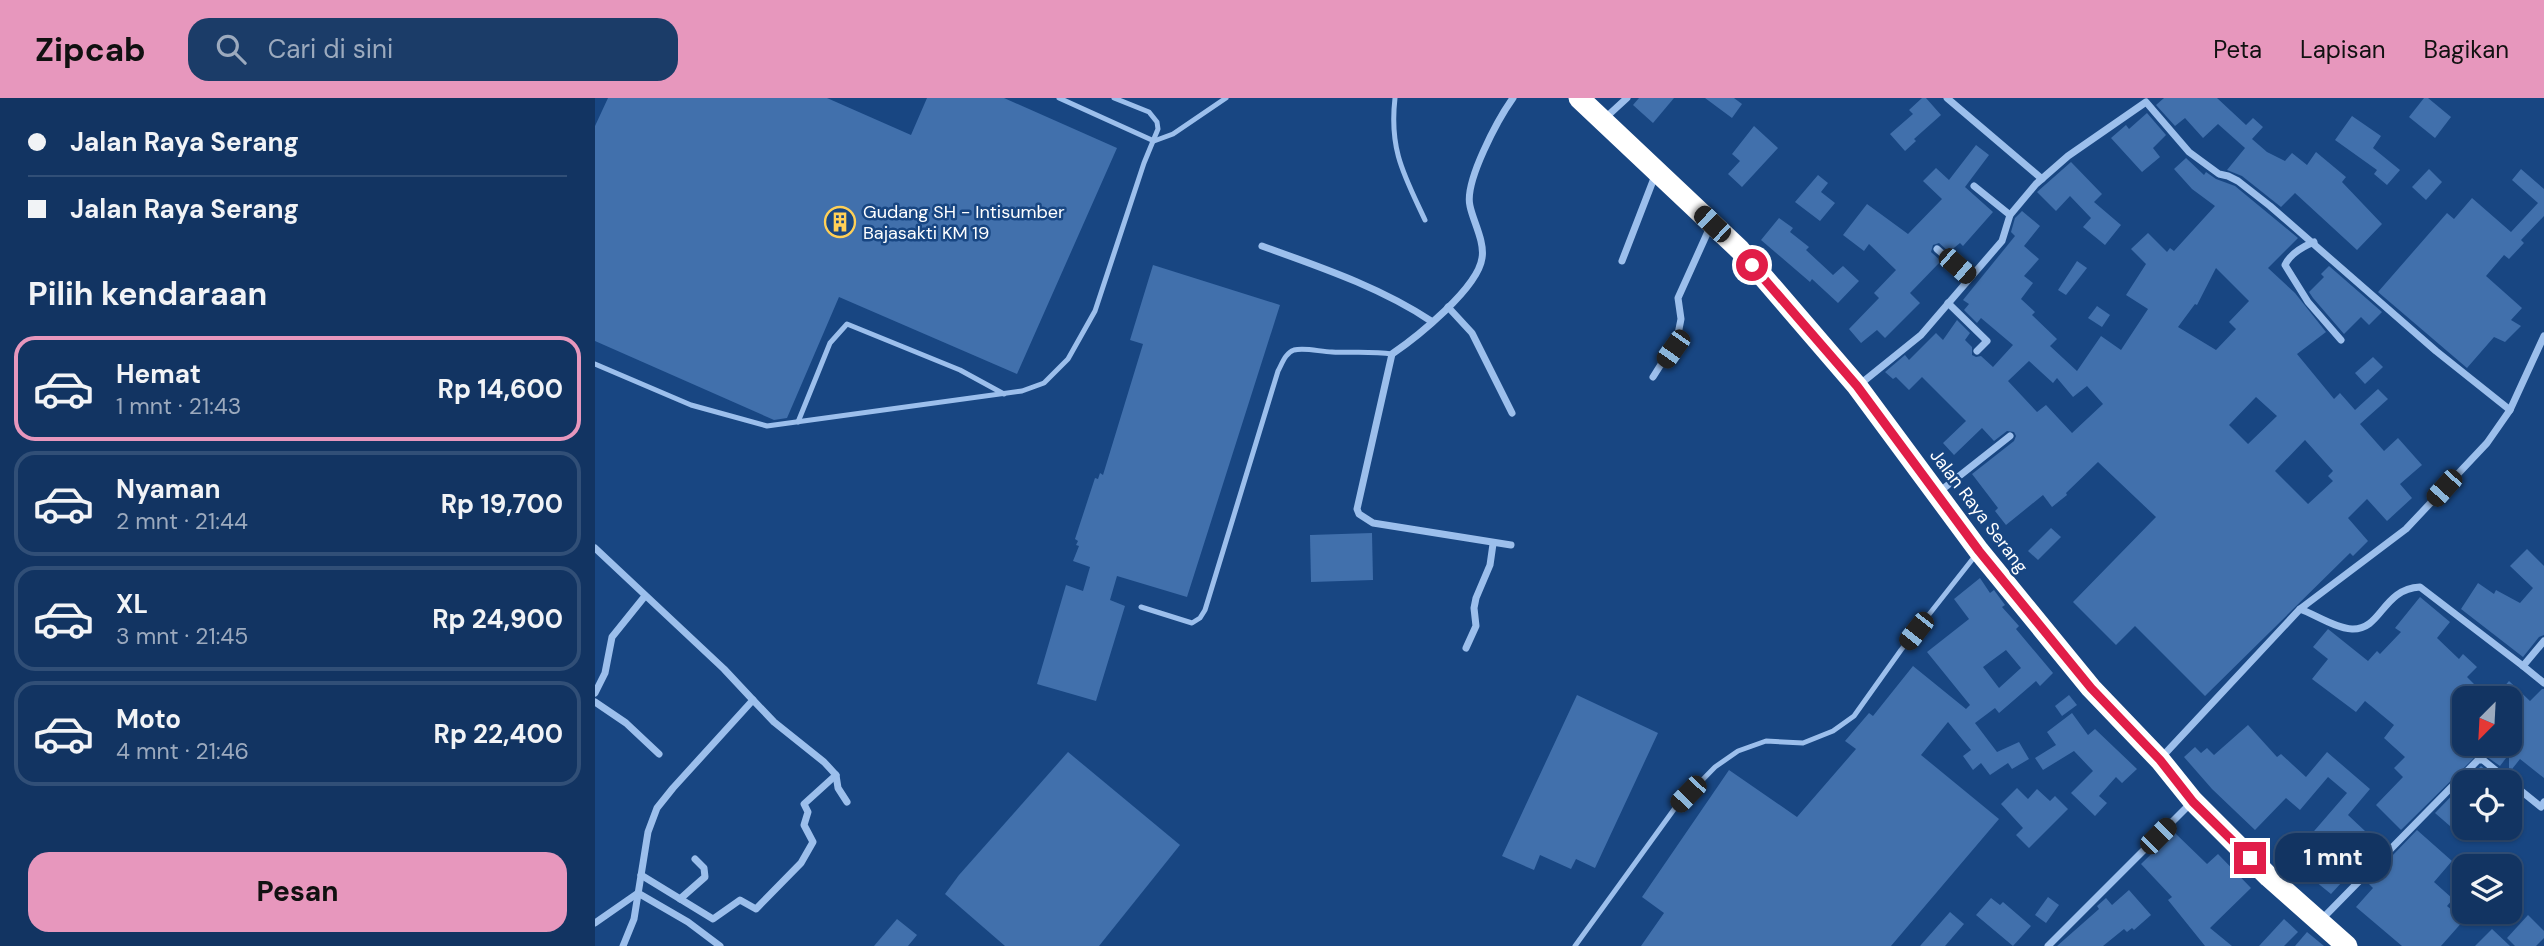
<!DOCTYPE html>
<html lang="id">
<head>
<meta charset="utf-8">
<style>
  body { margin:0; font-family:"DM Sans",sans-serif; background:#1b3c68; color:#f1f3f6; height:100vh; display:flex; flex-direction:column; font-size:26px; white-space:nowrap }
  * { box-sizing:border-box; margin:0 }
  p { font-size:23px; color:#9caabe }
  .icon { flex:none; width:38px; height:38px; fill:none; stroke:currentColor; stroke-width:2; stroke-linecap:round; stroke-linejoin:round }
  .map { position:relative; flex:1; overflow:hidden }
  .details { display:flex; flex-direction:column; background:#123462; width:595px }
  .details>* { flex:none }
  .banner { display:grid; align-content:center; height:154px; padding:0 28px; background:#123462 }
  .needle { width:46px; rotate:204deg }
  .fabs { position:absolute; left:1857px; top:588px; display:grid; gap:14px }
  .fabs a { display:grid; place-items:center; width:70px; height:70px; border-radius:14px; background:#123462; box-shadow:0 2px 5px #0004,0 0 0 2px #314f77; font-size:35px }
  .end { position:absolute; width:32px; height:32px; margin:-16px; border:9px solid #e11d48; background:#fff; box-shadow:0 0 0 4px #fff }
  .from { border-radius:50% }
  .bubble { position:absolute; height:49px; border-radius:21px; background:#123462; box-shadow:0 2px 5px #0004,0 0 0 2px #314f77; font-size:23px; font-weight:700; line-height:49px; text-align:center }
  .car { position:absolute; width:21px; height:42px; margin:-21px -10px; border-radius:9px; box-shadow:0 0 5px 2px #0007; background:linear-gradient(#222 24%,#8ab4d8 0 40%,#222 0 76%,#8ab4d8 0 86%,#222 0) }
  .banner b { display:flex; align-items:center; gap:24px; height:66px; font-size:26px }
  .banner b+b { border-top:2px solid #314f77 }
  .banner i { width:18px; height:18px; background:#f1f3f6 }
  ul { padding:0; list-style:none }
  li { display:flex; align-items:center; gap:21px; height:105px; margin:0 14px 10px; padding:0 14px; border:4px solid #314f77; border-radius:21px }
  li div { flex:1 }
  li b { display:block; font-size:26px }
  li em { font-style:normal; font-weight:700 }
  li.active { border-color:#e797bd }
  li>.icon { width:63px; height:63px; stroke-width:1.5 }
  h2 { padding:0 28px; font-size:32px; line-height:84px }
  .button { display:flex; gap:14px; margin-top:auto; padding:14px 28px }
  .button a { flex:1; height:80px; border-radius:21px; background:#e797bd; color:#111; font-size:28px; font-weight:700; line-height:80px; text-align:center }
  header { display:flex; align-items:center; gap:42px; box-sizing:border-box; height:98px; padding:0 35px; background:#e797bd; color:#111 }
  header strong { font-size:33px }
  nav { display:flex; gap:38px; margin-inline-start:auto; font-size:24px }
  .search { width:490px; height:63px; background:#1b3c68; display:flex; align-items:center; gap:18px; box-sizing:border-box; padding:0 24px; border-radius:21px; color:#9caabe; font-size:26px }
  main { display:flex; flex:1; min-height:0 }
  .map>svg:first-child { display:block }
  .building { fill:#4170ac; fill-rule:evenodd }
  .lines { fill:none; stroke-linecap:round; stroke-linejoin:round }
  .lane { stroke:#9cbfec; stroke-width:5 }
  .street { stroke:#9cbfec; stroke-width:7 }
  .highway { stroke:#fff; stroke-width:21 }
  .route { stroke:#e11d48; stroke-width:9 }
  .labels { text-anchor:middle; stroke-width:5; stroke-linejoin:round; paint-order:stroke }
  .poi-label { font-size:18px; fill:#fff; stroke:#184682; text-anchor:start }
  .street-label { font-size:18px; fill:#fff; stroke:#184682 }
</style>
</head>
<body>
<header>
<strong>Zipcab</strong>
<div class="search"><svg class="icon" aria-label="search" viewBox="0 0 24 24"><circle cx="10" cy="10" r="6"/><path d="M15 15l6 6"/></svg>Cari di sini</div>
<nav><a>Peta</a><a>Lapisan</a><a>Bagikan</a></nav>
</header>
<main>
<section class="details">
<div class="banner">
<b><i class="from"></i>Jalan Raya Serang</b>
<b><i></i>Jalan Raya Serang</b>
</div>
<h2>Pilih kendaraan</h2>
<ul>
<li class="active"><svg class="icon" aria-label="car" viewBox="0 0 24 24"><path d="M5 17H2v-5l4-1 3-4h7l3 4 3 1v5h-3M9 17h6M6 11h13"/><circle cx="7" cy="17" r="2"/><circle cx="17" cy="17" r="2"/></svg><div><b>Hemat</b><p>1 mnt · 21:43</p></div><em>Rp 14,600</em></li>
<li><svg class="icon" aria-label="car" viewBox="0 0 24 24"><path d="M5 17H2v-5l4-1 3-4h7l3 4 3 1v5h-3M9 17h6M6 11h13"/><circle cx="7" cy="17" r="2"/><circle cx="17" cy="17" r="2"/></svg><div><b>Nyaman</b><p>2 mnt · 21:44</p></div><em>Rp 19,700</em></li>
<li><svg class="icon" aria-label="car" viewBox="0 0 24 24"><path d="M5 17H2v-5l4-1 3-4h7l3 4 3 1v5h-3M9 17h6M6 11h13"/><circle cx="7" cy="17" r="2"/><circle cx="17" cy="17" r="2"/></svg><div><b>XL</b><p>3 mnt · 21:45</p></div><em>Rp 24,900</em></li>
<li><svg class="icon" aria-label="car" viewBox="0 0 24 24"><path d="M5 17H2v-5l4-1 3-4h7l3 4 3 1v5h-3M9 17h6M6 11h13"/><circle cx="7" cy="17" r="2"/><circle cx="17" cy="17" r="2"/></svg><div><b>Moto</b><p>4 mnt · 21:46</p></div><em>Rp 22,400</em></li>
</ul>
<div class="button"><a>Pesan</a></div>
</section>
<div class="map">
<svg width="1949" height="848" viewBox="0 0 1949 848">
  <rect width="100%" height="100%" fill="#184682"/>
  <g class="building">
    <path d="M13,0H232L316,37L332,0H409L522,50L422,276L244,199L192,320L179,322L0,243V28Z"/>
    <path d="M1044,0H1079L1058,25L1038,7Z"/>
    <path d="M1110,0H1139L1147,6L1137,20Z"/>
    <path d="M1327,0H1331L1346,17L1319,41L1321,43L1310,53L1295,36L1318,16L1314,12Z"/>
    <path d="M1569,0H1622L1651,27L1658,20L1668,29L1657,41L1672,54L1690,63L1697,55L1712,67L1721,54L1751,79L1747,84L1787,126L1762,152L1700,95L1686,109L1647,78L1632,72L1650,50L1623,26L1608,40L1590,20L1580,28L1561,7Z"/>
    <path d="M1829,0H1833L1856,19L1840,40L1814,19Z"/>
    <path d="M1552,15L1571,37L1558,50L1565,59L1547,74L1516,40L1531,27L1534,31Z"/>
    <path d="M1757,18L1786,38L1778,50L1805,72L1792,87L1779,76L1782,72L1740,42Z"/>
    <path d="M1159,28L1183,50L1147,89L1133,76L1145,63L1137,56Z"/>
    <path d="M1381,47L1394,57L1370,89L1398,114L1368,148L1365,145L1354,154L1344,145L1338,147L1336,154L1346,163L1315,195L1325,205L1290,240L1282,232L1266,245L1254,231L1284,200L1279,195L1301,172L1274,146L1269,153L1248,137L1272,106L1313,136L1347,101L1328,83L1341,70L1354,82Z"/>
    <path d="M1591,60L1609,77L1611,74L1621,81L1640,88L1703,140L1673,170L1700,195L1731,234L1702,256L1739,301L1745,295L1760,312L1783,291L1793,301L1765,326L1789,353L1803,340L1827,367L1805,386L1817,400L1792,423L1772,401L1753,420L1773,443L1758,458L1755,455L1610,598L1540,528L1521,547L1478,504L1561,419L1503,364L1471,395L1472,397L1457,409L1448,397L1411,427L1400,413L1403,410L1377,376L1419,343L1421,338L1419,334L1412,333L1399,343L1387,330L1359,357L1348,345L1371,323L1327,279L1314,292L1301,279L1298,281L1290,274L1310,257L1314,262L1341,235L1348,242L1362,222L1375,235L1370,242L1377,249V257L1381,259L1386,258L1398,269L1418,247L1386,220L1382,225L1369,212L1374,206L1368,202L1420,138L1416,134L1420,120L1427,113L1445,128L1429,148L1444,161L1429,178L1438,185L1426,201L1440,214L1437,217L1462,241L1455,248L1482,273L1506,238L1526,252L1553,211L1531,197L1551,166L1536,151L1553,135L1572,154L1575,150L1579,153L1620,108L1597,91L1579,71ZM1621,170L1654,203L1634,224L1641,231L1621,252L1583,229L1600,206L1602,207ZM1434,263L1458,285L1462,280L1478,299L1492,288L1508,306L1477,335L1451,307L1442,314L1413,283ZM1661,299L1682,318L1653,346L1634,327ZM1710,342L1738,373L1733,378L1738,383L1713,406L1680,373Z"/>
    <path d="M1476,64L1507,96L1499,104L1526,127L1510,147L1488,129L1496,120L1475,98L1461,113L1442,94Z"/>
    <path d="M1834,71L1847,84L1831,102L1817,89Z"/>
    <path d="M1926,71L1949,91V118L1926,142L1929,145L1914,161L1909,157L1891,178L1927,210L1916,222L1926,228L1910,244L1899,239L1872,270L1783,194L1852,115L1859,121L1877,100L1916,134L1943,105L1917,82Z"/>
    <path d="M1223,77L1233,85L1226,94L1240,105L1225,123L1200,104Z"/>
    <path d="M1184,120L1198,130L1195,134L1214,149L1211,152L1238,177L1248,168L1264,183L1243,205L1217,181L1215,184L1166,142Z"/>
    <path d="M1482,163L1492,170L1471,197L1463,192Z"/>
    <path d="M558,167L685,207L592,499L522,478L515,502L530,508L501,603L442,586L471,487L488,493L495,469L478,463L484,448L481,447L483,443L480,441L500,380L503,381L505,375L508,377L548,246L535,242Z"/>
    <path d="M1734,168L1787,214L1774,227L1766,219L1749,236L1718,200L1714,194L1729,179L1726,176Z"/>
    <path d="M1502,208L1515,217L1507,229L1493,220Z"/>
    <path d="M1778,259L1788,269L1770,286L1760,275Z"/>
    <path d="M1456,430L1466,439L1443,462L1433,453Z"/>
    <path d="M777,435L778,482L716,484L715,437Z"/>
    <path d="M1932,451L1949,468V537L1944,539L1928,559L1866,511L1883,485L1899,496L1901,492L1925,505L1938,490L1915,468Z"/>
    <path d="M1385,480L1395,495L1399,492L1410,507L1407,509L1424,528L1421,531L1458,575L1445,588L1441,583L1404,615L1400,610L1380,625L1402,654L1424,644L1434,661L1417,671L1413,665L1395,677L1386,665L1378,672L1368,658L1376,652L1353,624L1326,657L1404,721L1296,848H1046L1069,815L1047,799L1134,672L1202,719L1261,651L1250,643L1274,615L1278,618L1318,568L1371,611L1375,607L1332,554L1374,521L1359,501ZM1411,552L1426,570L1404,590L1388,569Z"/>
    <path d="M1825,499L1855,524L1842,540L1864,561L1868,556L1882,569L1872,579L1885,592L1876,600H1869V621L1857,633L1883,656L1806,732L1781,707L1808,679L1799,670L1810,659L1789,640L1799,627L1770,603L1761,614L1717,581L1733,561L1718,549L1733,531L1773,563L1782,553L1785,556L1806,534L1800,530Z"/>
    <path d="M1914,583L1935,603L1947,591H1949V680L1925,661L1914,675V656L1905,668L1888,656L1897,646H1914V600H1899Z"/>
    <path d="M982,597L1063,635L1000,770L981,761L976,771L945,757L939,772L907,758Z"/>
    <path d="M1474,597L1482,607L1467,618L1460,608Z"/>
    <path d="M1477,615L1493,637L1500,631L1542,671L1527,685L1521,679L1504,698L1512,705L1500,718L1476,695L1498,673L1479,653L1448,672L1440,660L1461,647L1452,634Z"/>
    <path d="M1653,627L1682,659L1686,656L1711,679L1732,654L1775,691L1753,717L1788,750L1763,776L1758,772L1736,796L1694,762L1752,695L1733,679L1705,712L1691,700L1660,732L1617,691L1589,659L1600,649L1606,655L1612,650L1619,657Z"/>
    <path d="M473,654L585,747L504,848H410L350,796L364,777Z"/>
    <path d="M1886,668L1897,677L1892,684H1870Z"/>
    <path d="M1869,685V728L1863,735L1840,715Z"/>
    <path d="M1422,690L1433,701L1442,691L1455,703L1460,698L1473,711L1434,750L1421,737L1428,730L1406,706Z"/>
    <path d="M1822,732L1857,763L1839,784L1858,801L1852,808L1869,822L1846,848H1807L1761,809L1778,790L1772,784Z"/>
    <path d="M1579,734L1612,766L1623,756L1656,790L1615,830L1637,848H1610L1573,802L1577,799L1546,766Z"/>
    <path d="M1534,792L1556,817L1539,832L1537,830L1532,834L1529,831L1508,848H1462L1504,811L1502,808L1511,800L1517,807Z"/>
    <path d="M1453,799L1464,807L1451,825L1440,817Z"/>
    <path d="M1396,800L1405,807L1408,804L1436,828L1418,848L1381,817Z"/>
    <path d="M1355,814L1369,826L1350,848H1325Z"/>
    <path d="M1933,817L1949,833V840L1941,848H1920L1912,840Z"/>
    <path d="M302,821L322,837L313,848H279Z"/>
    <path d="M1689,821L1703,834L1689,848H1664Z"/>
    <path d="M1897,831L1915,848H1880Z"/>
    <path d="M1712,834L1729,848H1700Z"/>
  </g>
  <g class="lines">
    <g class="lane">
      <path d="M464,0L559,43L578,36L631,0"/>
      <path d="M800,0C794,52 809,77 830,122"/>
      <path d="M0,266L96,307L172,328L427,293L449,285L473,261L500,213L549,65L563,31L562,24L554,14L519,0"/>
      <path d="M203,324L235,245L252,226L365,272L409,296"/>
      <path d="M546,509L597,525L605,520L610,512L683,273C687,266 690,255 699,252C710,249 726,254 737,254C758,255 777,253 797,256"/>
      <path d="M980,848L1080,710L1120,669L1143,653L1171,643L1208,645L1238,633L1259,618L1306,552L1380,458"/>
    </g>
    <g class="street">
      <path d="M1352,0L1447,81"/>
      <path d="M1008,22L1032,0"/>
      <path d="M1379,88L1415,117"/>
      <path d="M1719,144C1707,149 1695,156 1690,167L1713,204L1746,242"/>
      <path d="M667,148C725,169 785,189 836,223"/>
      <path d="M1342,151L1375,180"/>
      <path d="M1027,163L1061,75"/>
      <path d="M1353,205L1392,243L1382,253"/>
      <path d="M853,209L877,235L917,315"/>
      <path d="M1058,279L1082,241L1086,221L1083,200L1115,129"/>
      <path d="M1264,287L1326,237L1407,143L1415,117L1441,86L1473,58L1551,4L1594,54L1624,76L1633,78L1643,83L1675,108L1841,253L1915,312"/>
      <path d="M1344,394L1415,338"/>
      <path d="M916,447L778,425L764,416L762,411L797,256C822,239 883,190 887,160C890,144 878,123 875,108C869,84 903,21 918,0"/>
      <path d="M0,450L129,571L158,602L78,690L62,710L53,734L39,821L28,848"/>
      <path d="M1705,511C1721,517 1740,530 1757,531C1787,532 1787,491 1825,489L1928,568"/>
      <path d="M1949,543L1928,568L1949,585"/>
      <path d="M871,550L881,528L879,510L881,500L895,467L898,446"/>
      <path d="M0,595L10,575L17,539L50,498"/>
      <path d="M158,602L179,624L229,664L241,677L243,690L252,704"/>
      <path d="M0,604L31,625L64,656"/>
      <path d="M1565,661L1705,511L1811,431L1892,345L1915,312L1949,238"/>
      <path d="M46,777L118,821L145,802L161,811L206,765L218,744L209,727L213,714L209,706L241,677"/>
      <path d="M85,801L110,779L109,770L100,761"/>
      <path d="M1727,821L1883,662H1888L1946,709L1949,704"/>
      <path d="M0,825L43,795L93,824L125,848"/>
      <path d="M1453,848L1597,704"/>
    </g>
    <path class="highway" d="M984,0L1145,152L1262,288L1384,453L1496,590L1565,662L1598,703L1674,779L1752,848"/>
  </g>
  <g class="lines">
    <path class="route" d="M1157,167L1262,288L1384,453L1496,590L1565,662L1598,704L1655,760"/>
  </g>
  <defs>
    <g id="building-ring" transform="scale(1.575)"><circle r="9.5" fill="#184682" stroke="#ffd057" stroke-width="1.5"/><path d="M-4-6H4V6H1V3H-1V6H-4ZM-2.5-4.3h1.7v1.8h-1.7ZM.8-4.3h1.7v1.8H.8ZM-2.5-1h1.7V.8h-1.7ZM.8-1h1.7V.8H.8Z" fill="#ffd057"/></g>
  </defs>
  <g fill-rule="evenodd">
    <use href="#building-ring" x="245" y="124"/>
  </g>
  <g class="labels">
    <g class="poi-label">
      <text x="268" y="120">Gudang SH - Intisumber<tspan x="268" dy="21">Bajasakti KM 19</tspan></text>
    </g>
    <g class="street-label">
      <text transform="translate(1384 413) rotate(53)" y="6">Jalan Raya Serang</text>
    </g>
  </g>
</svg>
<div class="fabs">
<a><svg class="needle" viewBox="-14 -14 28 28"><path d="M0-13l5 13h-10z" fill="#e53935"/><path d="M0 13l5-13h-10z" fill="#9caabe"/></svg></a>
<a><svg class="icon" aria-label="locate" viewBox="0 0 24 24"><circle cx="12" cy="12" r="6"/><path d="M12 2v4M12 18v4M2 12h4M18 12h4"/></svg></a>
<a><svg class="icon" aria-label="layers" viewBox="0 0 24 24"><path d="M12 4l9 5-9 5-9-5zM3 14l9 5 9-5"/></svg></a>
</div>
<i class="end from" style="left:1157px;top:167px"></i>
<i class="end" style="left:1655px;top:760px"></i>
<div class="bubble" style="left:1680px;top:735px;width:116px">1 mnt</div>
<i class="car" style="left:1117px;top:126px;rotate:314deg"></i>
<i class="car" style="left:1362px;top:168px;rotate:131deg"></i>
<i class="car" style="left:1078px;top:251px;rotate:215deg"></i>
<i class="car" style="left:1849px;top:390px;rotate:222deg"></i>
<i class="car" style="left:1321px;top:533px;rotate:218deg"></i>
<i class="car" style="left:1093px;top:696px;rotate:224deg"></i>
<i class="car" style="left:1563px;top:738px;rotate:45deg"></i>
</div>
</main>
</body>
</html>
